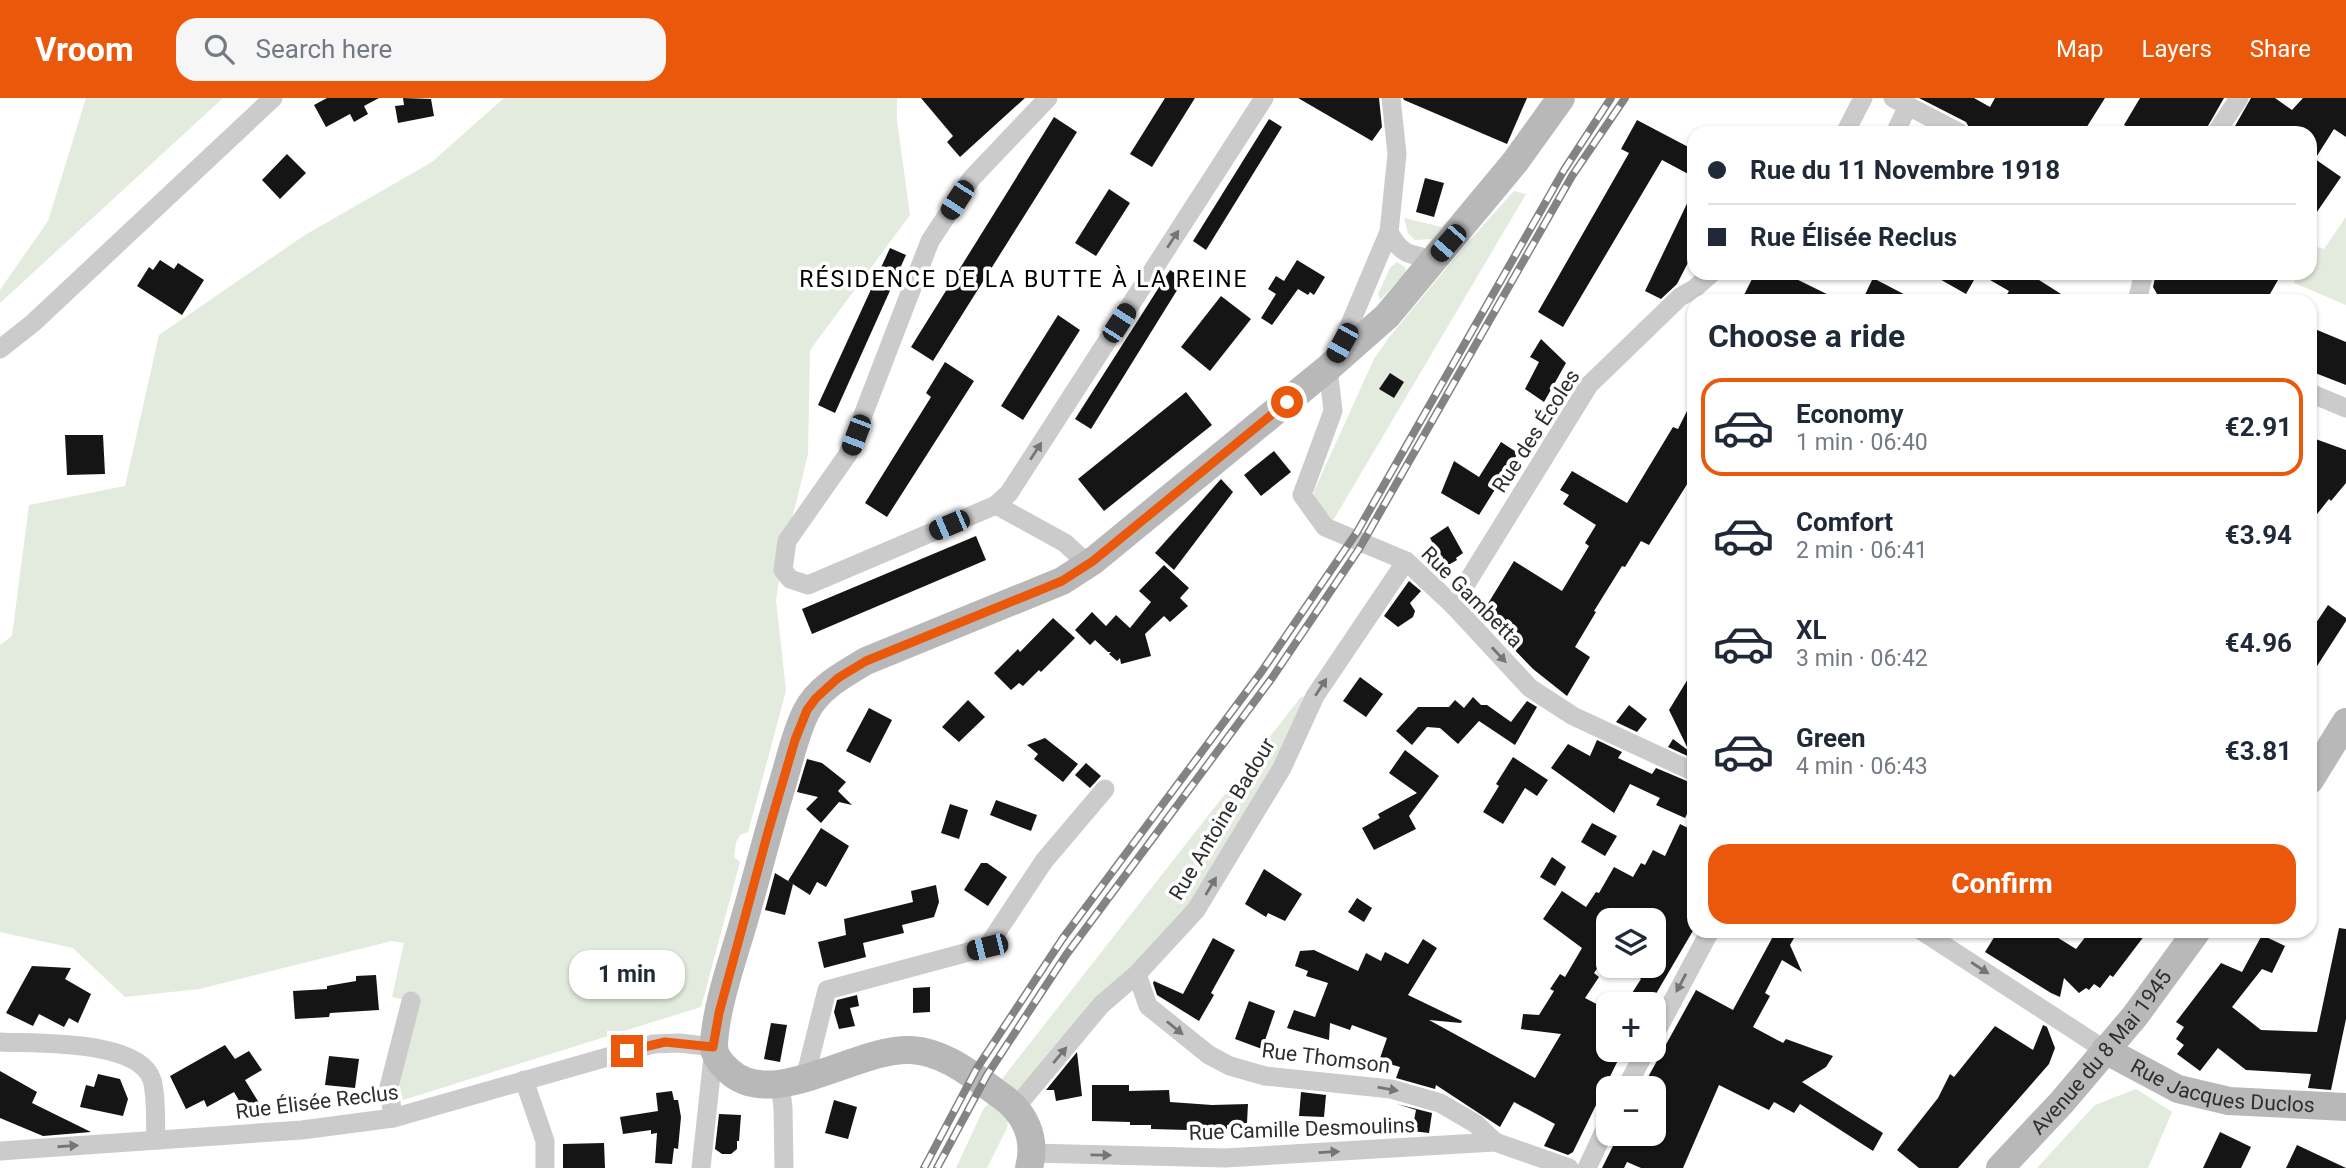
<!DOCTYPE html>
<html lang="en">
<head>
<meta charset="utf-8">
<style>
  body { margin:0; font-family:Roboto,sans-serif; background:#f6f6f7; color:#1f2937; height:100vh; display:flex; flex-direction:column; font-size:26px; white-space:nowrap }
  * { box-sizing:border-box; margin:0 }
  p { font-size:23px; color:#747a83 }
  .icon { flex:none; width:38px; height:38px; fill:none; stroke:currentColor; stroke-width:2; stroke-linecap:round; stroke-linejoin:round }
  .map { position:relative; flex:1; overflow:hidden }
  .details { position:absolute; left:1687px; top:196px; width:630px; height:644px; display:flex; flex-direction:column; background:#fff; border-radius:21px; box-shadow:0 2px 5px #0004 }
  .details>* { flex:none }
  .hud { position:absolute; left:1687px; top:28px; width:630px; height:154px; border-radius:21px; box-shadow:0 2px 5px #0004; display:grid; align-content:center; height:154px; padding:0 21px; background:#fff }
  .controls { position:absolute; left:1596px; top:810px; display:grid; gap:14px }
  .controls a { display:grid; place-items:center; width:70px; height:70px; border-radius:14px; background:#fff; box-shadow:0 2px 5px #0004; font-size:35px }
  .end { position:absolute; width:32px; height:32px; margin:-16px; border:9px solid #ea580c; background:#fff; box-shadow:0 0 0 4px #fff }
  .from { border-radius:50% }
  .bubble { position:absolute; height:49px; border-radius:21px; background:#fff; box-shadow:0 2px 5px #0004; font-size:23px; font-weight:700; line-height:49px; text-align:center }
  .car { position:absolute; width:21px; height:42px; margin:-21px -10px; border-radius:9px; box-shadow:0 0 5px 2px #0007; background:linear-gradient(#222 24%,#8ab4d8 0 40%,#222 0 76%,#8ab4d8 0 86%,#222 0) }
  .hud b { display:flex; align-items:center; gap:24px; height:66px; font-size:26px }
  .hud b+b { border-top:2px solid #e0e1e3 }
  .hud i { width:18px; height:18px; background:#1f2937 }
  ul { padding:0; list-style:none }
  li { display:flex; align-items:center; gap:21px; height:98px; margin:0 14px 10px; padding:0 7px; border:4px solid transparent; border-radius:21px }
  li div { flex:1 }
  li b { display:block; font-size:26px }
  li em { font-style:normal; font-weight:700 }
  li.on { border-color:#ea580c }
  li>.icon { width:63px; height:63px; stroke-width:1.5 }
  h2 { padding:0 21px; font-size:32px; line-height:84px }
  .button { display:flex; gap:14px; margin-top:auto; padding:14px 21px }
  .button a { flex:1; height:80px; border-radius:21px; background:#ea580c; color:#fff; font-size:28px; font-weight:700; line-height:80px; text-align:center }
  header { display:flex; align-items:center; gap:42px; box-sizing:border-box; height:98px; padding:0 35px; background:#ea580c; color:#fff }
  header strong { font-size:33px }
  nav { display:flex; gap:38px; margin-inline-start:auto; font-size:24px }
  .search { width:490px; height:63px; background:#f6f6f7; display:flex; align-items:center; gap:18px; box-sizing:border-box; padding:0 24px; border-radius:21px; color:#747a83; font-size:26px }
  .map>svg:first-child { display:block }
  .green { fill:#e3eade }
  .building { fill:#151515 }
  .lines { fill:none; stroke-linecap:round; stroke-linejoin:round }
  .street { stroke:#cbcbcb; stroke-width:19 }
  .secondary { stroke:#b8b8b8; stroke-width:28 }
  .rail-casing { stroke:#838383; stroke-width:8 }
  .rail { stroke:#fff; stroke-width:5; stroke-dasharray:16; stroke-linecap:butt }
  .oneway { fill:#757575 }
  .route { stroke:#ea580c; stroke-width:9 }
  .labels { text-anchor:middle; stroke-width:7; stroke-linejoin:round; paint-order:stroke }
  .street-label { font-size:21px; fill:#2e2e2e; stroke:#fff }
  .neighbourhood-label { font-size:23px; letter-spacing:2px; fill:#000; stroke:#fff }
</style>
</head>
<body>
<header>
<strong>Vroom</strong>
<div class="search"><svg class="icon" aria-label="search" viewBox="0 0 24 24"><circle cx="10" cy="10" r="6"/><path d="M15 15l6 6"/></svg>Search here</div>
<nav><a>Map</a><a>Layers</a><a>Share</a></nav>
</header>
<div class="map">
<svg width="2346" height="1070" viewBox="0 0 2346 1070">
  <rect width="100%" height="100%" fill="#fff"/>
  <g class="green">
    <path d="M86,0H223L0,205V192L48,123Z"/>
    <path d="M504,0H897V23L910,117L810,252L808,356L783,457L776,502L786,593L748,734L740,737L736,744L734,759L740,764L701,909L403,1002L397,977L417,905L392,899L404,845L392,843L199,891L125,899L73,850L0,834V547L12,538L29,407L125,388L159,237L305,137L432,64Z"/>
    <path d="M1514,93L1526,96L1331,426L1314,403V393L1374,261L1390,238L1469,143Z"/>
    <path d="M2346,119V207L2294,185L2298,175H2310V147L2324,151Z"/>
    <path d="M1404,120L1442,129L1432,141L1415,142L1408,135Z"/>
    <path d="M1397,164L1406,170L1405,175L1380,202L1378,196L1390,170Z"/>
    <path d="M1309,598L1279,665L1190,811L1017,993L1002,981L1301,599Z"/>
    <path d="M2136,991L2172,1014L2148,1070H2037L2095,1007Z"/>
    <path d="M991,1004L1008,1022L1007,1030L987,1070H956L984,1010Z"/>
  </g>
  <g class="building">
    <path d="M327,0H379L364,8L368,16L354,24L350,16L326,29L314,7Z"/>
    <path d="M403,0L431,1L434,18L398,25L395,8L404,7Z"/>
    <path d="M921,0H1025L960,59L947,44L953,38Z"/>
    <path d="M1165,0H1195L1152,69L1130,56Z"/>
    <path d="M1298,0H1379L1382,29L1372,43Z"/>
    <path d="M1403,0H1527L1507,46L1404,2Z"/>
    <path d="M1919,0H1974L1990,9L1995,0H2105L2083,35H1972L1966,24Z"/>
    <path d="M2140,0H2224L2204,35H2139L2124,27Z"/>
    <path d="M2251,0H2275L2292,12L2303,0H2346V39L2334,31L2315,61L2341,79L2310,124V35H2231Z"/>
    <path d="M1054,19L1077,34L933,263L911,249Z"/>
    <path d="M1269,21L1282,29L1206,152L1193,143Z"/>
    <path d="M1637,22L1694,52V79L1662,62L1563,229L1538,214L1629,55L1621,51Z"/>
    <path d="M287,56L306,75L280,101L262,82Z"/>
    <path d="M1425,80L1444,85L1434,119L1416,114Z"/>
    <path d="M1109,91L1130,105L1096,158L1075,145Z"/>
    <path d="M1694,91V153L1677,186L1661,201L1645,193Z"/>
    <path d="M890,150L906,157L835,315L818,307Z"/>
    <path d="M160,162L174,171L178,165L204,182L182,217L137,188L149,169L153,172Z"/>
    <path d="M1297,162L1325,179L1314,197L1310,194L1308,197L1298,191L1272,227L1261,220L1276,196L1268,191L1276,178L1284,183Z"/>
    <path d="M1170,172L1184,181L1091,331L1075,321Z"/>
    <path d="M1755,175H1784L1841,203H1741Z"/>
    <path d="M1929,175H2028L2072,203H2003L2009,193L1978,175L1966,196Z"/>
    <path d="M2156,175H2282L2266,203H2161L2153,189Z"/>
    <path d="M1873,180L1917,203H1862Z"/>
    <path d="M1221,198L1251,221L1210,273L1181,249Z"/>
    <path d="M1058,217L1080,232L1023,322L1001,308Z"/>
    <path d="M2310,229L2346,244V287L2310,273Z"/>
    <path d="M1541,241L1566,265L1544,304L1525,291L1539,264L1530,259Z"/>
    <path d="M945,264L974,283L887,419L865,405L931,299L926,295Z"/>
    <path d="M1390,275L1404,284L1394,300L1379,291Z"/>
    <path d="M1186,294L1212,327L1104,413L1078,381Z"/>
    <path d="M1694,299V378L1691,380L1649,447L1641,443L1625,469L1622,468L1594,513L1596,514L1575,549L1590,559L1567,598L1533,571L1481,517L1514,463L1562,493L1589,448L1585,445L1596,427L1563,406L1569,397L1560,392L1572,373L1627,405L1673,329L1678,331Z"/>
    <path d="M65,337H103L105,376L67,377Z"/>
    <path d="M2310,339L2346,352V385L2331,403L2329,401L2310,425Z"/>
    <path d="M1501,344L1518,355L1479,417L1441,395L1454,363L1479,379Z"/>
    <path d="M1274,353L1291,374L1261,398L1244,377Z"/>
    <path d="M1221,381L1233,394L1174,472L1155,455Z"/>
    <path d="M1448,428L1463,455L1456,460L1457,462L1436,474L1425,464L1437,453L1430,440Z"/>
    <path d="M976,438L986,462L812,536L802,511Z"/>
    <path d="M1164,467L1189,490L1180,500L1188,508L1170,524L1164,518L1145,536L1151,558L1121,566L1120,560L1117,563L1109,556L1111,554H1108L1095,542L1090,547L1075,532L1092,514L1106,528L1116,517L1130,530L1151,504L1139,493Z"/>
    <path d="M1409,483L1421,493L1410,505L1415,513L1413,519L1398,529L1384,518Z"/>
    <path d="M2328,507L2346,520V523L2310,579V534Z"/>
    <path d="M1053,520L1075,540L1041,574L1039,572L1023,588L1019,585L1011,592L994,575L1018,551L1020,554Z"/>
    <path d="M1694,571V661L1668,649L1673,641L1689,653L1669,612Z"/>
    <path d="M1360,579L1383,596L1366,619L1343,603Z"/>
    <path d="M1473,599L1481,607H1487L1511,624L1527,603L1537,609L1515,647L1479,623L1458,646L1440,630L1427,629L1412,647L1396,633L1418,609H1449L1455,602L1464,610Z"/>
    <path d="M968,602L985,619L959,644L942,629Z"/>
    <path d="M1629,607L1647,621L1637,634L1616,624Z"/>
    <path d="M869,610L892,622L870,665L846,653Z"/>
    <path d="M1045,640L1078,666L1063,684L1034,661L1038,656L1027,647Z"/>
    <path d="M1597,642L1622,654L1618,660L1652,676L1656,670L1694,686V702L1685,720L1656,707L1660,700L1630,686L1614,715L1551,670L1568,646L1590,658Z"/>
    <path d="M1405,652L1439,678L1409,718L1416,731L1374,752L1362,730L1380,720L1378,716L1417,695L1389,675Z"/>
    <path d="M1513,659L1548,682L1537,698L1525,690L1503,726L1483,714L1499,688L1496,686Z"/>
    <path d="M807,661L822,665L846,684L838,693L852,707L839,704L821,725L806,711L818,699L797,694Z"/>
    <path d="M1086,665L1101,678L1090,690L1075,677Z"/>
    <path d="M996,702L1037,717L1031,733L990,717Z"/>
    <path d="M950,706L968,712L959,741L941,735Z"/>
    <path d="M1592,725L1617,738L1605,758L1581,744Z"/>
    <path d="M1680,726L1694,733V831L1650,906H1625L1641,881L1638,879L1644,868H1654V860L1663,845L1654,840V822H1608V855L1594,875L1599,879L1585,900L1608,912V952H1623L1573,1054L1568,1057L1544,1048L1555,1026L1514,1004L1500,1029L1436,987L1435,991L1396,980L1400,969L1379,963L1387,940L1352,927L1350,932L1330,925L1329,942L1287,930L1294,912L1315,919L1328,885L1306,878L1308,873L1295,868L1300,853L1314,852L1358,873L1366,855L1381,863L1385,854L1408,866L1423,841L1437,850L1408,897L1462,923L1461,925L1429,922L1535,980L1561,936L1521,931L1523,916L1539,917L1554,893L1550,891L1560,876L1565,879L1582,850L1543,821L1562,793L1586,809L1596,794L1599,795L1614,769L1633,779L1641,765L1645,767L1653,752L1665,758Z"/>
    <path d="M821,730L849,748L826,789L817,784L810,797L788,783Z"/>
    <path d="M1552,759L1566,769L1555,788L1540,779Z"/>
    <path d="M981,765H987L1007,779L988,808L964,792Z"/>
    <path d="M1264,771L1302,796L1285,823L1268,815L1266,819L1245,806Z"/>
    <path d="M775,775L793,786L785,817L765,812Z"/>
    <path d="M936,787L939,804L934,819L902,827L904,835L863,845L866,859L824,870L818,844L846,837L844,821L913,804L911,793Z"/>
    <path d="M1357,800L1372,810L1364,824L1348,814Z"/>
    <path d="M2339,830L2346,831V921L2331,992L2308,990L2311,976L2246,972L2218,950L2200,973L2177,956L2184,947L2176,941L2184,929L2176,924L2221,865L2242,874L2262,837L2285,848L2272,875L2262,871L2232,909L2261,932L2317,934Z"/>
    <path d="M1776,833H1798L1790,847L1802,874L1782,862L1765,895L1770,898L1753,929L1783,945L1786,941L1833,958L1826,969L1802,984L1883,1035L1873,1053L1800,1006L1794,1015L1774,1004L1769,1012L1719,987L1683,1070H1641L1627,1064L1624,1070H1602L1619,1036H1654V990H1642L1696,892L1733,912Z"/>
    <path d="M1998,833H2047L2076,851L2090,833H2148L2113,879L2110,877L2100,890L2094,886L2089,892L2086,890L2079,895L2064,880L2060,899L2051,895L1985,854Z"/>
    <path d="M1213,840L1235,852L1211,895L1214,897L1199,923L1157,897L1153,885L1154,883L1183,896Z"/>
    <path d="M32,868L71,870L65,881L91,896L78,925L69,920L64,929L39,916L33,928L6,915Z"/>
    <path d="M376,877L379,912L330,915L329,919L295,921L293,893L327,891V888L356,883V878Z"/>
    <path d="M930,889V914L913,915V890Z"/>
    <path d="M857,897L859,908L850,910L855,928L839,931L834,914L837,902Z"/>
    <path d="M1249,903L1275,913L1262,951L1235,941Z"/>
    <path d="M771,925L787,927L780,964L764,961Z"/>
    <path d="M2043,927L2047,929L2055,950L2049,966L1958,1070H1919L1897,1052L1938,1000L1950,976L1954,979L1995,928L2033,952Z"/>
    <path d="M225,947L235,961L249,953L262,972L245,982L261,1008L247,1016L234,994L207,1009L204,1002L186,1011L170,978Z"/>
    <path d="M1077,954L1082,998L1056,1003L1054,992H1046Z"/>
    <path d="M329,958L359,961L355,990L325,987Z"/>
    <path d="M0,973L37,994L32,1005L91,1034L43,1038L0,1020Z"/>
    <path d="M98,976L120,981L128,1001L123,1018L80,1009L86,987L94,989Z"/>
    <path d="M1092,987H1129V993L1169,992L1170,1004L1212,1007L1248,1006L1247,1025L1227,1027V1031L1188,1030V1032L1151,1031V1027H1130V1024L1092,1023Z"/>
    <path d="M672,993L674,1002H678L681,1019L678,1051L674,1050L672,1066L655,1065L657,1035L651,1036V1032L623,1036L620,1019L658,1013L656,995Z"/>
    <path d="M1301,994L1326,997L1324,1019L1299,1018Z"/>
    <path d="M834,1002L857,1009L848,1041L825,1035Z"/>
    <path d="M1397,1006L1432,1015L1429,1035L1412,1033L1416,1012Z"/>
    <path d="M719,1016L741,1017L739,1043H737V1051L731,1056H722L715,1051Z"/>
    <path d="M2220,1034L2251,1049L2241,1070H2203Z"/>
    <path d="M604,1045L605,1070H563V1046Z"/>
    <path d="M2297,1047L2346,1070H2286Z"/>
  </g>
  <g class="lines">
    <g class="street">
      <path d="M1048,0L971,81L930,143L848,356L787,443L783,472L790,481L808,487L996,407L1065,445L1079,458L1093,463"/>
      <path d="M1391,0L1397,56L1389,134L1342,245L1328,270L1333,313L1302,397L1325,429L1406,463L1453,507L1530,590L1573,618L1694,674"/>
      <path d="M1893,0L1960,35"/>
      <path d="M1845,35L1863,0"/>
      <path d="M1895,35L1908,8"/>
      <path d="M2216,35L2239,0"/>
      <path d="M1389,134C1401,157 1410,157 1434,161"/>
      <path d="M2137,203L2144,175"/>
      <path d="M0,251L33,225L273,0"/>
      <path d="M2310,295L2346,310"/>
      <path d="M996,407L1009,395L1264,0"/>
      <path d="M1453,507L1589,287L1680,199L1694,191L1712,175"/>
      <path d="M1922,833L2105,952"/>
      <path d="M1137,876L1148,908L1209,957L1230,968L1265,978L1391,991L1440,1005L1476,1026L1495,1044"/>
      <path d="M1654,938L1710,833"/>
      <path d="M0,944C35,946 139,941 152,982C157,1000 155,1024 156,1042"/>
      <path d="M805,980L827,892L987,849L1044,763L1105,691"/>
      <path d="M524,982L545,1043V1070"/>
      <path d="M780,987L783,1009L784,1070"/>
      <path d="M1626,990L1646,952"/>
      <path d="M1016,1009L1101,907L1137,876L1196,812L1282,670L1315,598L1406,463"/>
      <path d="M393,1020L389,989L411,903"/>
      <path d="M0,1053L302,1032L393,1020L653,946L679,945L714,949L701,1070"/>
      <path d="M1033,1055L1225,1060L1495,1044L1569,1070"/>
      <path d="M1587,1070L1608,1025"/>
    </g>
    <g class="secondary">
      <path d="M2310,682L2346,624"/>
      <path id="s1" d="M2105,952L2178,991L2229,1003L2346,1009"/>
      <path d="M1029,1070C1037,1040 1025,1014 1000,997C973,978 946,954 911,952C858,949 773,1014 729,973C721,966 713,957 714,946C716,905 736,853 747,812C759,770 770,727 783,684C790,661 795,636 806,614C818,590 844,576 866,563L1062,483L1093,463L1328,270L1387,218L1515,64L1561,0"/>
      <path id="s2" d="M2000,1070L2062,1004L2135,918L2197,833"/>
    </g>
    <g class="rail-casing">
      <g id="rail">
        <path d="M924,1070L977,970L1063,840L1262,573L1357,434L1564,72L1611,0"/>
        <path d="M937,1070L987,977L1066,857L1272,580L1359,451L1572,78L1625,0"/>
      </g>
    </g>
    <use href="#rail" class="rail"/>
  </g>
  <defs><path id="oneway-solid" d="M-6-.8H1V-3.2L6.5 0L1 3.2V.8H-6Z" transform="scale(1.75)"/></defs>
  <g class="oneway">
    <use href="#oneway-solid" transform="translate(1173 141) rotate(-57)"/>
    <use href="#oneway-solid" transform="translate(1036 353) rotate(-57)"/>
    <use href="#oneway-solid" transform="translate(1499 557) rotate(47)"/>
    <use href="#oneway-solid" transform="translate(1321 589) rotate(-57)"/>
    <use href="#oneway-solid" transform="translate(1211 788) rotate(-59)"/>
    <use href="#oneway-solid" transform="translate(1980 870) rotate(33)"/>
    <use href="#oneway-solid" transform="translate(1681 885) rotate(118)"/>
    <use href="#oneway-solid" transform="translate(1175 930) rotate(39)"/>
    <use href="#oneway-solid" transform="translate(1060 957) rotate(-50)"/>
    <use href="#oneway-solid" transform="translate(1388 991) rotate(10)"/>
    <use href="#oneway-solid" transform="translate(68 1048) rotate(-4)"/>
    <use href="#oneway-solid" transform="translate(1329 1054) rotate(-3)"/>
    <use href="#oneway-solid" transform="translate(1101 1057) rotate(1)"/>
  </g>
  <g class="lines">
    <path class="route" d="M627,953L665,944L713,949L719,915L768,734L795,642L807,612L816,600L838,580L866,563L1062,483L1093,463L1287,304"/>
  </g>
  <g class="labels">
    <g class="street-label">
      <text transform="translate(1536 333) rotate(-57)" y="7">Rue des Écoles</text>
      <text transform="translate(1472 499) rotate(45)" y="7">Rue Gambetta</text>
      <text transform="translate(1222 721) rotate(-59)" y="7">Rue Antoine Badour</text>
      <text dy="7" stroke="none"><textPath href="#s2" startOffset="154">Avenue du 8 Mai 1945</textPath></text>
      <text transform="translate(1326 960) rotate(7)" y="7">Rue Thomson</text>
      <text dy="7" stroke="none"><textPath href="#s1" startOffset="126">Rue Jacques Duclos</textPath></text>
      <text transform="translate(317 1004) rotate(-7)" y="7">Rue Élisée Reclus</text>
      <text transform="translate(1302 1031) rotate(-2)" y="7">Rue Camille Desmoulins</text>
    </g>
    <g class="neighbourhood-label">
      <text x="1024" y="189">RÉSIDENCE DE LA BUTTE À LA REINE</text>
    </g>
  </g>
</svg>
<div class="controls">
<a><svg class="icon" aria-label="layers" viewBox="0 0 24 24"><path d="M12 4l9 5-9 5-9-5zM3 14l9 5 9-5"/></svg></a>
<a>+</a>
<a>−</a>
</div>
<i class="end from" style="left:1287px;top:304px"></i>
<i class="end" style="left:627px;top:953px"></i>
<div class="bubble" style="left:569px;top:852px;width:116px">1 min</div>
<i class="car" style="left:957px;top:102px;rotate:213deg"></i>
<i class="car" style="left:1448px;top:145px;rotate:221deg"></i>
<i class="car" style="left:1119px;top:225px;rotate:33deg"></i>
<i class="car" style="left:1342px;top:245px;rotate:209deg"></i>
<i class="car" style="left:856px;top:337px;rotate:201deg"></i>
<i class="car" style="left:949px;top:427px;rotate:247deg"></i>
<i class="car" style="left:987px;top:849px;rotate:256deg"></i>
<div class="hud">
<b><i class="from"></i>Rue du 11 Novembre 1918</b>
<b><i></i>Rue Élisée Reclus</b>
</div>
<section class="details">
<h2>Choose a ride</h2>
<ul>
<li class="on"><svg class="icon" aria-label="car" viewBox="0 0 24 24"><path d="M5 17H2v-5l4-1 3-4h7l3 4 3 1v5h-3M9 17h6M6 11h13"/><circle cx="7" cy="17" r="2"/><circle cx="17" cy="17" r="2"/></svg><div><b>Economy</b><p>1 min · 06:40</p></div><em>€2.91</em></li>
<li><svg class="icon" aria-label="car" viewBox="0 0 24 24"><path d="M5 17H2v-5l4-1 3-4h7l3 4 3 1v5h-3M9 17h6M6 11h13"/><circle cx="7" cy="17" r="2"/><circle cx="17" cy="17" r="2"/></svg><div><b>Comfort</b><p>2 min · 06:41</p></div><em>€3.94</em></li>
<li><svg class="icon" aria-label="car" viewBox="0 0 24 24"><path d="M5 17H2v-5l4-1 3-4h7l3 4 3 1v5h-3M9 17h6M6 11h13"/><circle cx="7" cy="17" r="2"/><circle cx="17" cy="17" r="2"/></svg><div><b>XL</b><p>3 min · 06:42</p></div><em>€4.96</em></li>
<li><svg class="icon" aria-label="car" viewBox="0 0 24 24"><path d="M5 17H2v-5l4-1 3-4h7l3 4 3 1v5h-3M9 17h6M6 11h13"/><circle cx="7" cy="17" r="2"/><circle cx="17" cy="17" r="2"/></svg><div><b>Green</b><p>4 min · 06:43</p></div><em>€3.81</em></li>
</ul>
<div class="button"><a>Confirm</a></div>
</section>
</div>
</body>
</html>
